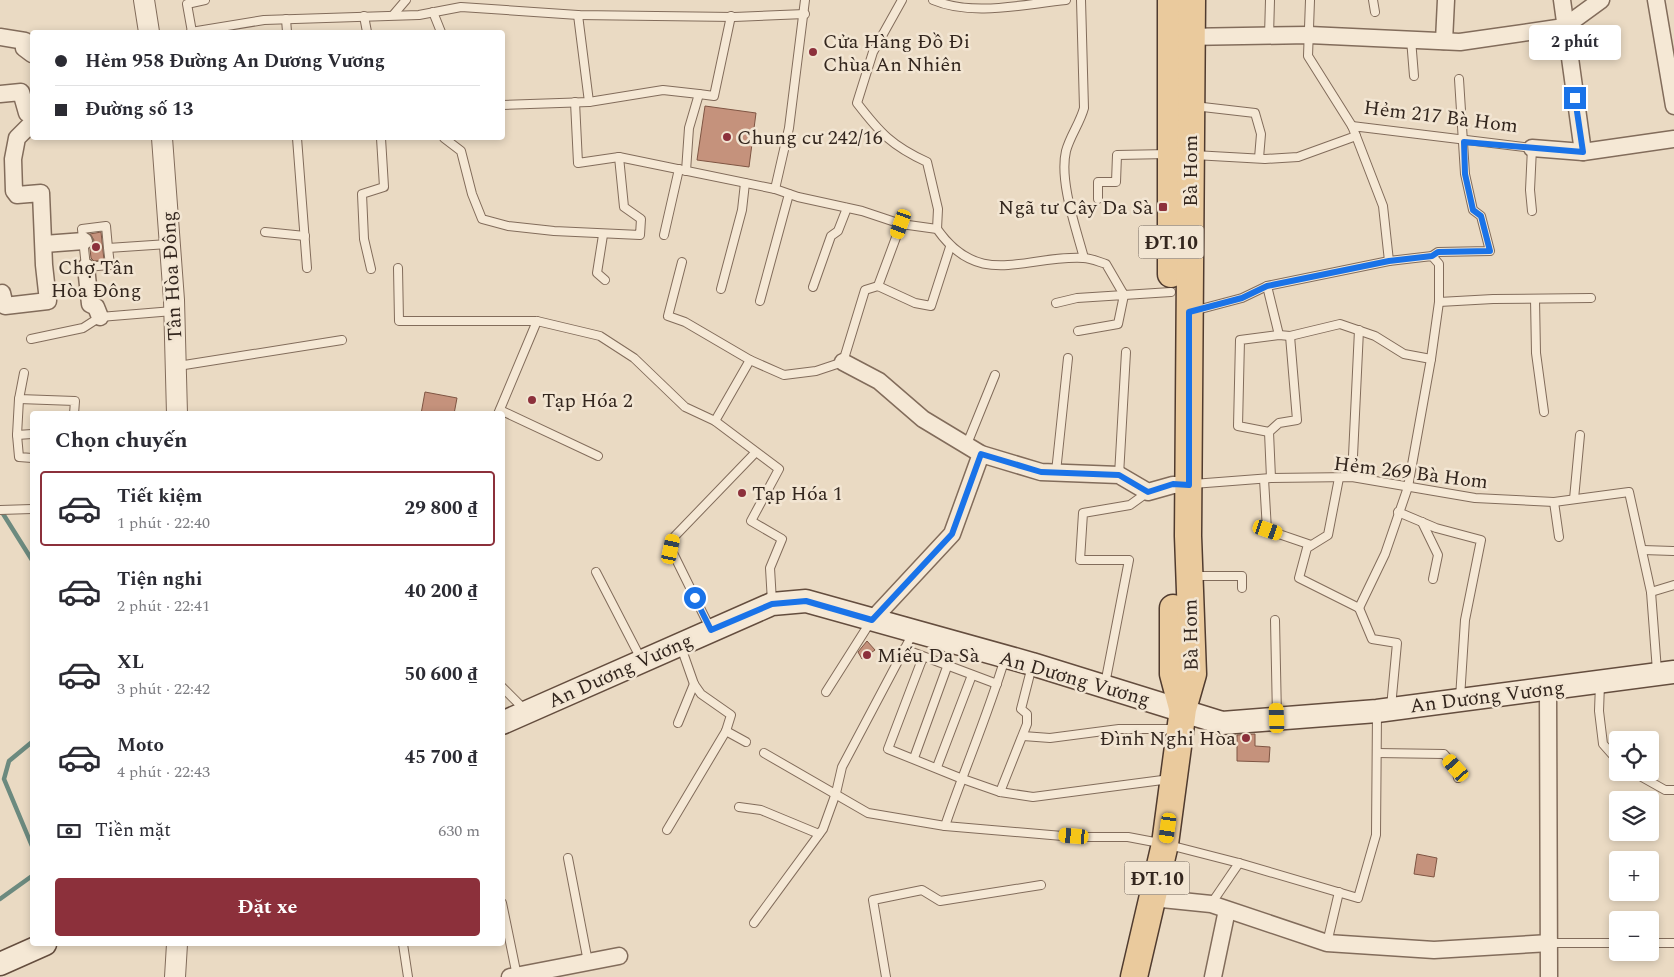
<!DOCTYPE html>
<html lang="vi">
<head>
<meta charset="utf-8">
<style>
  body { margin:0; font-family:Spectral,serif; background:#f2f2f3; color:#2b2b33; height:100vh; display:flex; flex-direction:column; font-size:19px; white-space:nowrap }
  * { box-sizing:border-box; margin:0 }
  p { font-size:16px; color:#7c7c81 }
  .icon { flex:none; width:28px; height:28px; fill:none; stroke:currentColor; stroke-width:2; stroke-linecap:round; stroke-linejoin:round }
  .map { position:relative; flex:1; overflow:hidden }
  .details { position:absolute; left:30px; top:411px; width:475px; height:535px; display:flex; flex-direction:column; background:#fff; border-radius:5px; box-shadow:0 2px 8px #0003 }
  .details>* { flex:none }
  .top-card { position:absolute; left:30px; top:30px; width:475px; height:110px; border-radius:5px; box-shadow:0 2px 8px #0003; display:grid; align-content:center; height:110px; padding:0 25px; background:#fff }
  .fabs { position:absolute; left:1609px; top:731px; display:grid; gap:10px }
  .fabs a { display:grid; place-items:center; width:50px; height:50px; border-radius:5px; background:#fff; box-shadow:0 2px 8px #0003; font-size:25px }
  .end { position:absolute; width:22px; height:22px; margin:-11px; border:6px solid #1a73e8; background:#fff; box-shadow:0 0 0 2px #fff }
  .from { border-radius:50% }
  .bubble { position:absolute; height:35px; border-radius:5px; background:#fff; box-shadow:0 2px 8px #0003; font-size:16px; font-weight:700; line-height:35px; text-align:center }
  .car { position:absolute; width:15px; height:30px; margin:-15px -8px; border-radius:6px; box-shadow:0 0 4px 1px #0007; background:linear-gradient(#f5c518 24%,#345 0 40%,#f5c518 0 76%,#345 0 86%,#f5c518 0) }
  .top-card b { display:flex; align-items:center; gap:18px; height:48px; font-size:19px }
  .top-card b+b { border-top:1px solid #e1e1e2 }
  .top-card i { width:12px; height:12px; background:#2b2b33 }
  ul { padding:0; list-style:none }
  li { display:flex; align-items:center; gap:15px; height:75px; margin:0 10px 8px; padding:0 15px; border:2px solid transparent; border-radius:5px }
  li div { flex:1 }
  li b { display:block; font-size:19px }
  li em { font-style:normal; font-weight:700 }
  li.selected { border-color:#8c303b }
  li>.icon { width:45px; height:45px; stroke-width:1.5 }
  h2 { padding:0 25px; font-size:22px; line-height:60px }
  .pay { display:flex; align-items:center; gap:12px; height:55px; padding:0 25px; font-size:19px }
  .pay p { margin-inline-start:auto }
  .cta { display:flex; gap:10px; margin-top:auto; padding:10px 25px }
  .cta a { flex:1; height:58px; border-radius:5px; background:#8c303b; color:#fff; font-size:20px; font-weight:700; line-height:58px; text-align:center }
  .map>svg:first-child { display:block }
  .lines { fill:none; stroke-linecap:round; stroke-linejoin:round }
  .stream { stroke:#6c8a7f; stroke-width:4.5 }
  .building { fill:#c5927c; stroke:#7f5543 }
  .service-casing { stroke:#826c5b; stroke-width:10 }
  .minor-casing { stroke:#826c5b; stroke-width:19 }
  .tertiary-casing { stroke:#826c5b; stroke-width:22 }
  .secondary-casing { stroke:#644d3e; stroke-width:25 }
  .primary-casing { stroke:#503b2f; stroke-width:29 }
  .service { stroke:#f5e8d5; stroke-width:8 }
  .minor { stroke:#f5e8d5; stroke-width:16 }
  .tertiary { stroke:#f5e8d5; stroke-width:20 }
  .secondary { stroke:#f5e8d5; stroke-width:22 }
  .primary { stroke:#eaca9d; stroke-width:26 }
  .route { stroke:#1a73e8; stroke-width:6 }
  .poi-dot { fill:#8c303b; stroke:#f2e5d2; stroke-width:2 }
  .labels { text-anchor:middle; stroke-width:5; stroke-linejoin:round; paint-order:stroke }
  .shield { fill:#f2e5d2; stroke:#6c5f54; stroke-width:1 }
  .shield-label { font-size:19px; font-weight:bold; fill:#33261e }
  .poi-label { font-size:20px; fill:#33261e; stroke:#f2e5d2; text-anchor:start }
  .street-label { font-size:20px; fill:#33261e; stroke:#f2e5d2 }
</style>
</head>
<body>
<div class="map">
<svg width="1674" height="977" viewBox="0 0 1674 977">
  <rect width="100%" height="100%" fill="#eadac3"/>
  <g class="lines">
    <g class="stream">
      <path d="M0,509L32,560"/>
      <path d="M32,742L9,761L4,779L32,846"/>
      <path d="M0,899L32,876"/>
    </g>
  </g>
  <g class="building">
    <path d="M705,106L756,113L749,167L697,160Z"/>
    <path d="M101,232L104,260L94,261L91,258L90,249L94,240L90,234Z"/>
    <path d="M425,392L457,398L454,414H421Z"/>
    <path d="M867,641L875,650L862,659L858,652Z"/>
    <path d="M1255,734V746L1270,747L1269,762L1237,761V735Z"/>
    <path d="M1417,854L1437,858L1434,877L1414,874Z"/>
  </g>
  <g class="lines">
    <g class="service-casing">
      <g id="service">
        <path d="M902,0L873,52L857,103C880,133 892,146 927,162L938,209L937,229"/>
        <path d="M933,0C973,17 1024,4 1066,0"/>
        <path d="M1081,0L1084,108C1080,123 1070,136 1066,151C1059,181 1076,228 1084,258"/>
        <path d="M1310,0L1308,56L1352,126"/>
        <path d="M1373,0L1375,12"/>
        <path d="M433,12L441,32"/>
        <path d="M394,14L406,0"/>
        <path d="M578,15L589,102"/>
        <path d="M364,16L367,32"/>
        <path d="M286,19L287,32"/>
        <path d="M191,32L264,20L419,15L461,7L578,15L734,17L805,14"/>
        <path d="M192,32L187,4L205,0"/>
        <path d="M1269,36L1270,0"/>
        <path d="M1411,39L1414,76"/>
        <path d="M699,94L714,96L731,16"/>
        <path d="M575,102L578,163L619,157L775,189L798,197L862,211L901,224L937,229C980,290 1024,255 1083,258C1091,258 1099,262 1106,264L1124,295L1171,292"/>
        <path d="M502,105L589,102L663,90L699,94L689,128L686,171"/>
        <path d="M1194,106L1255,113L1261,134L1259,158"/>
        <path d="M1356,136L1383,206L1389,261"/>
        <path d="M297,138L307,268"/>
        <path d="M444,138L461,151L472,194L482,219L508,226L554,231L640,235L641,219L624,207L619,157"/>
        <path d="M1194,155L1265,159L1298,157L1356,136L1352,126L1532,148L1530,190L1532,211"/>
        <path d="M775,189L789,128L805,0"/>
        <path d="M1098,199V182H1116L1117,155L1168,154"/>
        <path d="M265,232L305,236"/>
        <path d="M603,235L597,273L605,280"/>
        <path d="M664,235L679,169"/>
        <path d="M108,248L110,265L86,267L82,229L106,226L108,248L168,244"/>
        <path d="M1432,256L1438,252L1490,251L1481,216L1473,210L1465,174L1459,79"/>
        <path d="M682,262L668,316L685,322L750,360L784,375L816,371L843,362L865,290L878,286L915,303L931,306L950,247"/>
        <path d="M398,268L399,321H537L600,336L634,358L685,407L715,421L779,469L751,521L782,539L770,568L772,602"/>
        <path d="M371,269L364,239L362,194L384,187L381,138"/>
        <path d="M878,286L901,224"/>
        <path d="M1267,286L1279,335"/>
        <path d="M813,287L831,236L838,231L847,208"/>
        <path d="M721,289L742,210L745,183"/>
        <path d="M1535,299L1536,353L1544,412"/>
        <path d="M760,301L789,194"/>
        <path d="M1439,302L1493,299L1591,298"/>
        <path d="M1056,303L1077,298L1124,295L1118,324L1078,331"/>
        <path d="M1193,311L1242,298L1267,286L1389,261L1432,256L1439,264V302L1431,359L1408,487L1385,554L1359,608"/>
        <path d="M31,339L83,328L100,317L173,311"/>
        <path d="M178,366L342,340"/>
        <path d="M24,373L19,399L75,401L74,414"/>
        <path d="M19,399L17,435L19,457L32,458"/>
        <path d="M500,410L598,456"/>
        <path d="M498,414L537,321"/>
        <path d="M715,421L750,360"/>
        <path d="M1269,432L1238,426L1240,340L1279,335L1290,336L1340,324L1375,336L1404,354L1431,359"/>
        <path d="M17,435L32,434"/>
        <path d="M967,444L995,375"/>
        <path d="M1056,472L1068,358"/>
        <path d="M1119,475L1126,352"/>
        <path d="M1352,477L1359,330"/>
        <path d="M1271,478L1269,432L1279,423L1297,420L1290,336"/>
        <path d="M1339,478L1328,535L1307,548L1299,578L1359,608"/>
        <path d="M1264,479L1267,530L1311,545"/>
        <path d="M1193,484L1271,478L1352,477L1475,498L1554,502L1629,492L1651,592L1657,671"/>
        <path d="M1574,499L1580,435"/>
        <path d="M1554,502L1559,537"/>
        <path d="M0,510L32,509"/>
        <path d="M1398,512L1436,528L1481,540L1465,620L1460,698"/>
        <path d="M1422,522L1438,555L1433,579"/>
        <path d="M1643,550L1673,551"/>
        <path d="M596,572L641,659"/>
        <path d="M1193,576H1242V588"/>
        <path d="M1651,592L1674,585"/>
        <path d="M1359,608L1372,639L1397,643L1391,707"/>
        <path d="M1275,620L1277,717"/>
        <path d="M710,628L671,549L674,537L755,453"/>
        <path d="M904,649L997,684"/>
        <path d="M923,657L888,749L960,778L1000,792L1033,797L1170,779"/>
        <path d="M1105,684L1129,560H1080L1083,513L1130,505L1148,492"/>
        <path d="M1600,684L1599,711L1603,744L1618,761"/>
        <path d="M502,687L525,710"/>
        <path d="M826,692L871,621"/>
        <path d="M678,723L694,684"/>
        <path d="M726,731L746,742"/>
        <path d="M1023,736L1050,738L1119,729H1176"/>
        <path d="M764,753L868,813L945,826L1074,837H1128L1165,844L1239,863L1358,898L1376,835L1377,713"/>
        <path d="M1377,753L1444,754L1456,768L1458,778"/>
        <path d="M914,758L947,667"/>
        <path d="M937,767L972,675"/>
        <path d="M1633,772L1665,790H1674"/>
        <path d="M1000,792L1027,724V714L1021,709L1032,666"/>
        <path d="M739,807L761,810L819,834"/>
        <path d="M945,826C964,770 988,715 1005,658"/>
        <path d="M667,830L726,731L731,715L701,694L694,684L681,647"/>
        <path d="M568,858L588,962"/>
        <path d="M502,903L517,976"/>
        <path d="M1211,904L1239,863"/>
        <path d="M754,923L823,829L836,793L842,767L913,633"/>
        <path d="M1327,943L1339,892"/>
        <path d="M1550,943H1618"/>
        <path d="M1650,943H1674"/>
        <path d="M403,944L408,977"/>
        <path d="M886,977L873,900L922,890L940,901L1041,885"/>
      </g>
    </g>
    <g class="minor-casing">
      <g id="minor">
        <path d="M1562,0L1583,152"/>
        <path d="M1656,0L1674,106"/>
        <path d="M0,37L25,41L24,48L32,54"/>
        <path d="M1184,37L1309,35L1460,42L1564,27L1601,0"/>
        <path d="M1444,41L1446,0"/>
        <path d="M0,94L21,92L27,113L32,114"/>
        <path d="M1532,148L1583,152L1674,139"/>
        <path d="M44,244L84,241"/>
        <path d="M86,267L90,304L96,307L100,317"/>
        <path d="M2,293L5,306L48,301L44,265L41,193L17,195L14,191L13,159L17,138L32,123"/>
        <path d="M843,362L879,381L923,419L981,454L1041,472L1119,475L1148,492L1173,485H1189"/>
        <path d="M872,620L952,534L981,454"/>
        <path d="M1548,689L1549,977"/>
        <path d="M1152,898L1211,904L1327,943L1434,950L1550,943"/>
        <path d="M510,977L619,956"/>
        <path d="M1213,977L1227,910"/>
      </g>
    </g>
    <g class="tertiary-casing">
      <g id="tertiary">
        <path d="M144,0L149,32"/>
        <path d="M162,138L174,300L177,414"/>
        <path d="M175,977L177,944"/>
      </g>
    </g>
    <g class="secondary-casing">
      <g id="secondary">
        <path d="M502,723L772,604L806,601L1032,664L1222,723L1377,711L1674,672"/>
        <path d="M0,964L45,944"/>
      </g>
    </g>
    <g class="primary-casing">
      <g id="primary">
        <path d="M1171,0V274"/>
        <path d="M1173,608V674L1182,708"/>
        <path d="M1134,977L1165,844L1183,709L1193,674L1188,536L1192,0"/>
      </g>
    </g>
    <use href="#service" class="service"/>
    <use href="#minor" class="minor"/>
    <use href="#tertiary" class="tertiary"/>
    <use href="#secondary" class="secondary"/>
    <use href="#primary" class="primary"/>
  </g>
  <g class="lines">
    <path class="route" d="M695,598L711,630L772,604L806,601L872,620L952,534L981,454L1041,472L1119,475L1148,492L1173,484L1189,485V312L1242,298L1267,286L1389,261L1432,256L1438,252L1490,251L1481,216L1473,210L1465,174L1464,142L1583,152L1575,98"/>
  </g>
  <g class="poi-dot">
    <circle cx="813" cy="52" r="5"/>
    <circle cx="727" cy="137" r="5"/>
    <rect x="1158" y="202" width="10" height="10" rx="2.5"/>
    <circle cx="96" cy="247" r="5"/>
    <circle cx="532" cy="400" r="5"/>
    <circle cx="742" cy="493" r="5"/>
    <circle cx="867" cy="655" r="5"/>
    <circle cx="1246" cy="738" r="5"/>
  </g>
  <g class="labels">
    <g class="shield">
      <rect x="1138.5" y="225.5" width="65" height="33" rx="4"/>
      <rect x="1124.5" y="861.5" width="65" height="33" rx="4"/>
    </g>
    <g class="shield-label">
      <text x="1171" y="249">ĐT.10</text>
      <text x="1157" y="885">ĐT.10</text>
    </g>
    <g class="poi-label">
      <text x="823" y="48">Cửa Hàng Đồ Đi<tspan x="823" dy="23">Chùa An Nhiên</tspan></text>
      <text x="737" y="144">Chung cư 242/16</text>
      <text x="1153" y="214" text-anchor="end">Ngã tư Cây Da Sà</text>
      <text x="96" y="274" text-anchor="middle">Chợ Tân<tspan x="96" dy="23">Hòa Đông</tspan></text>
      <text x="542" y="407">Tạp Hóa 2</text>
      <text x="752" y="500">Tạp Hóa 1</text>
      <text x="877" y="662">Miếu Da Sà</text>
      <text x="1236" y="745" text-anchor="end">Đình Nghi Hòa</text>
    </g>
    <g class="street-label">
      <text transform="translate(1441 116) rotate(7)" y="7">Hẻm 217 Bà Hom</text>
      <text transform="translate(1190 171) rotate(-90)" y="7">Bà Hom</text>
      <text transform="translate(171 276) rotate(-93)" y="7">Tân Hòa Đông</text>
      <text transform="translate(1411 472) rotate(7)" y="7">Hẻm 269 Bà Hom</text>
      <text transform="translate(1190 635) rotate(-91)" y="7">Bà Hom</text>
      <text transform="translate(620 670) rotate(-24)" y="7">An Dương Vương</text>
      <text transform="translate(1075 678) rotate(16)" y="7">An Dương Vương</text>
      <text transform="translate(1487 696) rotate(-7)" y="7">An Dương Vương</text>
    </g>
  </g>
</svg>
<div class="fabs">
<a><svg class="icon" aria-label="locate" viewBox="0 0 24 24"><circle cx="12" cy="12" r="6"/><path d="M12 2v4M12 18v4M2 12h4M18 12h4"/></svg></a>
<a><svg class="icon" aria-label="layers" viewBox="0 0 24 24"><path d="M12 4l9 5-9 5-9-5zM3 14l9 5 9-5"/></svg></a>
<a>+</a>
<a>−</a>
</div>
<i class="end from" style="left:695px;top:598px"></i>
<i class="end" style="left:1575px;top:98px"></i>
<div class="bubble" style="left:1529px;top:25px;width:92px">2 phút</div>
<i class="car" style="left:901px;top:224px;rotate:200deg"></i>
<i class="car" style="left:1268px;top:530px;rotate:109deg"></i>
<i class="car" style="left:671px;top:549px;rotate:12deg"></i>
<i class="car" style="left:1277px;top:718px;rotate:358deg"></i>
<i class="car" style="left:1456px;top:768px;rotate:319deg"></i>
<i class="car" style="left:1168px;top:828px;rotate:188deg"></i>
<i class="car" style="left:1074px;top:836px;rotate:275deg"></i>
<div class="top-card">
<b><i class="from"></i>Hẻm 958 Đường An Dương Vương</b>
<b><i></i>Đường số 13</b>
</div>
<section class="details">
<h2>Chọn chuyến</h2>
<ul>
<li class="selected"><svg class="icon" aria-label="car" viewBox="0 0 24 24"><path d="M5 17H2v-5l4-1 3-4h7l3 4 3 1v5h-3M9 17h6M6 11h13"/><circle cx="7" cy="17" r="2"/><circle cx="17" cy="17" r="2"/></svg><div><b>Tiết kiệm</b><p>1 phút · 22:40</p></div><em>29 800 ₫</em></li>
<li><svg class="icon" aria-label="car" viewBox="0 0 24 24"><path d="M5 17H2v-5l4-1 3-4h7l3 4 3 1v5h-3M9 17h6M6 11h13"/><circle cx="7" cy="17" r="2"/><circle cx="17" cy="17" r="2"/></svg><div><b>Tiện nghi</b><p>2 phút · 22:41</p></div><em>40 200 ₫</em></li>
<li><svg class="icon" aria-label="car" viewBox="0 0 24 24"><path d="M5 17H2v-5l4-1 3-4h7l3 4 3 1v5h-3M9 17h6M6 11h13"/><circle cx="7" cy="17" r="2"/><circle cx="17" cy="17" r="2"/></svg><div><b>XL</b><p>3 phút · 22:42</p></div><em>50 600 ₫</em></li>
<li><svg class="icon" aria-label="car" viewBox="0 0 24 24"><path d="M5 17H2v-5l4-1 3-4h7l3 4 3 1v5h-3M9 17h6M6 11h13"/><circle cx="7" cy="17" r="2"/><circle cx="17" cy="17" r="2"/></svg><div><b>Moto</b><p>4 phút · 22:43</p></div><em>45 700 ₫</em></li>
</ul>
<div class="pay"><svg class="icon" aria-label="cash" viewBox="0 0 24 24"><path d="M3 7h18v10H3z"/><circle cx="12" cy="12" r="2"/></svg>Tiền mặt<p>630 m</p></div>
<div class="cta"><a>Đặt xe</a></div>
</section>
</div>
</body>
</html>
